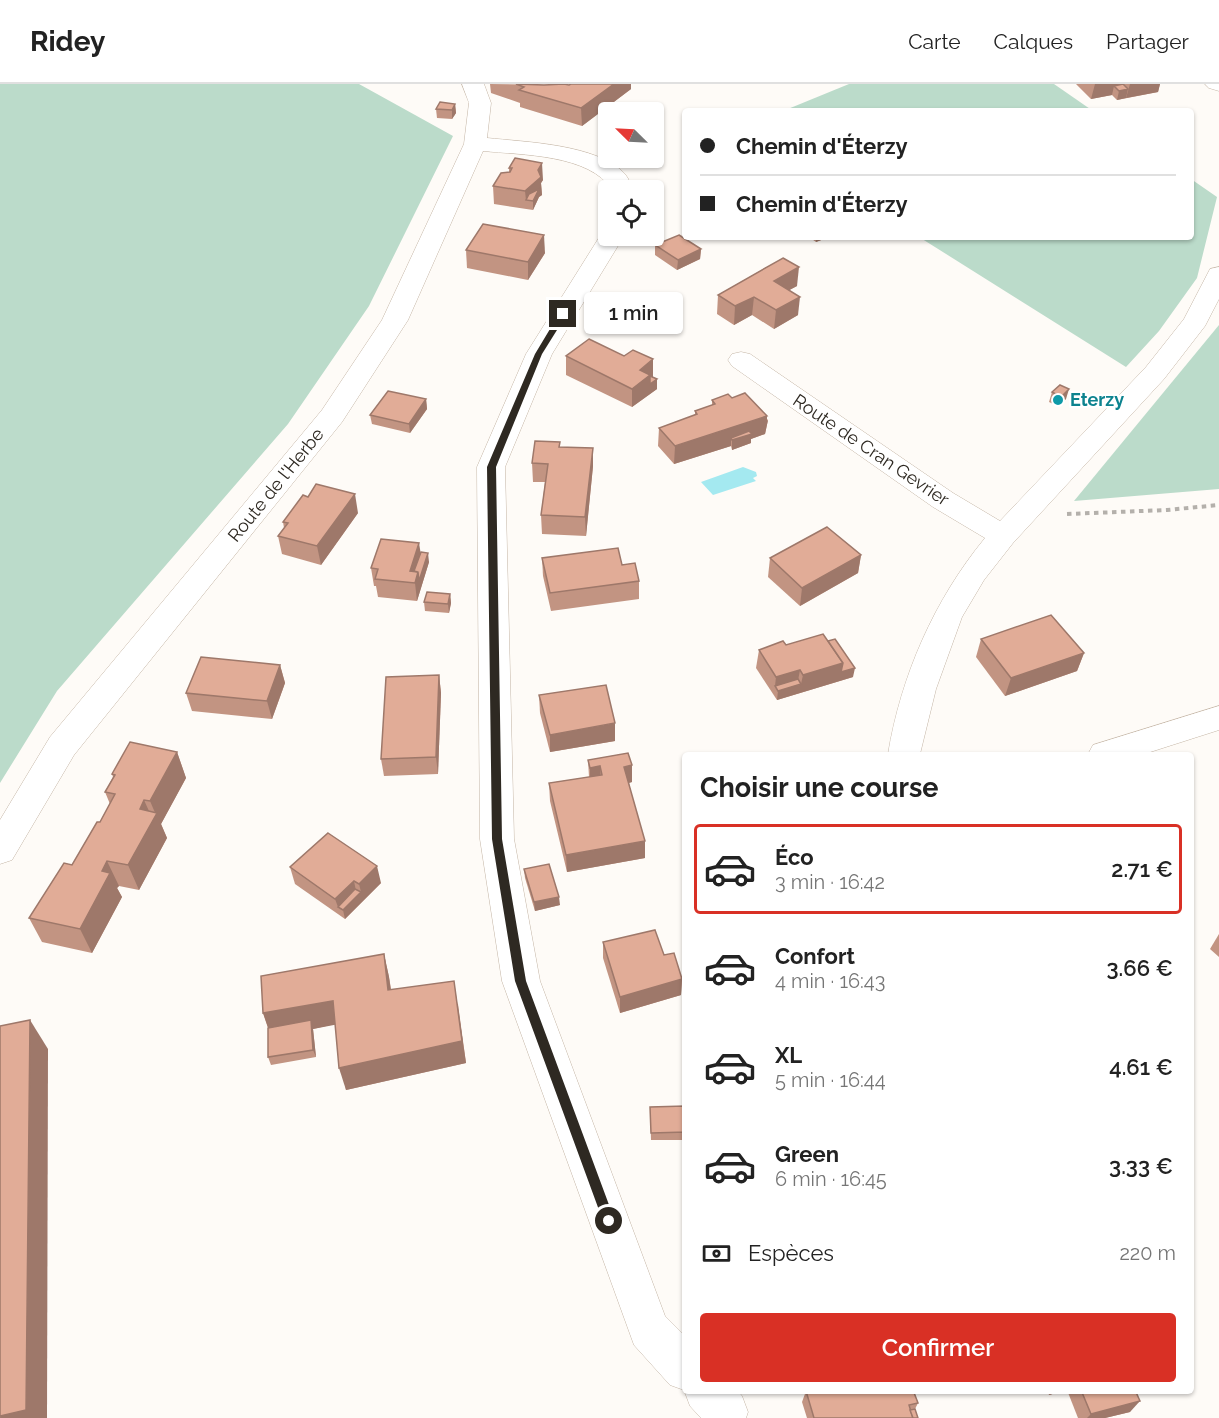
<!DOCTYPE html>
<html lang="fr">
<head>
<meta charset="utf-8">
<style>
  body { margin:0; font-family:Raleway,sans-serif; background:#f6f6f6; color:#222; height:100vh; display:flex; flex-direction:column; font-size:22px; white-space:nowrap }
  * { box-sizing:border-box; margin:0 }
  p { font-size:20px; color:#767676 }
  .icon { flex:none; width:33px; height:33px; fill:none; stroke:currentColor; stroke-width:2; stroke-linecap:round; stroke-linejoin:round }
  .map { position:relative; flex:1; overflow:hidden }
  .panel { position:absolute; left:682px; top:668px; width:512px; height:642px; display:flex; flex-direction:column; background:#fff; border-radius:6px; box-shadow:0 2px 4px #0004 }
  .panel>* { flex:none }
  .hud { position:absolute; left:682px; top:24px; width:512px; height:132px; border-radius:6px; box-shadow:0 2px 4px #0004; display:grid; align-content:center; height:132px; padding:0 18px; background:#fff }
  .needle { width:39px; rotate:294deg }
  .tools { position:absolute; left:598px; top:18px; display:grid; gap:12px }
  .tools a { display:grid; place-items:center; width:66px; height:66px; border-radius:6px; background:#fff; box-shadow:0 2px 4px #0004; font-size:30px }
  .end { position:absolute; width:27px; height:27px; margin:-14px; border:8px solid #2e2922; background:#fff; box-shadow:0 0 0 3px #fff }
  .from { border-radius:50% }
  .bubble { position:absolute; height:42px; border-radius:6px; background:#fff; box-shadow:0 2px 4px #0004; font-size:20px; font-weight:600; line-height:42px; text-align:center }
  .hud b { display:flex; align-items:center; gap:21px; height:57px; font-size:22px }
  .hud b+b { border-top:2px solid #e0e0e0 }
  .hud i { width:15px; height:15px; background:#222 }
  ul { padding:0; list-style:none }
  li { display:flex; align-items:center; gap:18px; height:90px; margin:0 12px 9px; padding:0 6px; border:3px solid transparent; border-radius:6px }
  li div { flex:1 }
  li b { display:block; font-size:22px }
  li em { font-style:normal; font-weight:600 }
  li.selected { border-color:#d93025 }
  li>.icon { width:54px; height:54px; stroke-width:1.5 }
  h2 { padding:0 18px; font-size:27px; line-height:72px }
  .pay { display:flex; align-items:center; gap:15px; height:66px; padding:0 18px; font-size:22px }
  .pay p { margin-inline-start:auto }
  .action { display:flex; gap:12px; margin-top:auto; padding:12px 18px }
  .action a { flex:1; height:69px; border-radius:6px; background:#d93025; color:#fff; font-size:24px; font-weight:600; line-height:69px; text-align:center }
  header { display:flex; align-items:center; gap:36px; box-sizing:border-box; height:84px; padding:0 30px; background:#fff; border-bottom:2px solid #e0e0e0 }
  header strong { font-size:28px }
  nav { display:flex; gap:33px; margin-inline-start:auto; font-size:21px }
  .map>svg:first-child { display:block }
  .green { fill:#bbdbca }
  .water { fill:#a4e9f0 }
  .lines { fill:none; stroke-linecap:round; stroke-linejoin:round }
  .minor-casing { stroke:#c4b5a5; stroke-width:1 }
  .path { stroke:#b4b0ab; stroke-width:4; stroke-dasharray:4.5 4.5; stroke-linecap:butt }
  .minor { fill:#fff; fill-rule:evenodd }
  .wall { fill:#c29482 }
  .shaded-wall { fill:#9e786a }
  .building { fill:#e1ac97; stroke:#9e786a; stroke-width:1.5 }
  .route { fill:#2e2922 }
  .culture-dot { fill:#0f9aa8; stroke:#fff; stroke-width:2 }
  .labels { text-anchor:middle; stroke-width:4.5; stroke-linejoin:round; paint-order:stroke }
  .culture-label { font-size:18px; font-weight:bold; fill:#0d838f; stroke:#fff; text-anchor:start }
  .street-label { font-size:18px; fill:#2e2922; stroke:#fff }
</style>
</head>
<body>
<header>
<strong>Ridey</strong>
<nav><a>Carte</a><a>Calques</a><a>Partager</a></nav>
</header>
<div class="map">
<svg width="1219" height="1334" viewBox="0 0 1219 1334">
  <rect width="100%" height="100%" fill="#fefbf7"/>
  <g class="green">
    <path d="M0,0H359L453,52L369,222L288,340L57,607L0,699Z"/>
    <path d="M849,0H1054L1093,27H783Z"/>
    <path d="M1191,95L1217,113L1197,194L1159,247L1126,283L919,153H1191Z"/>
    <path d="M1219,241V405L1074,417Z"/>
  </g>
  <path class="water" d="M743,383L756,388L757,392L753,394L756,397L713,411L701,398Z"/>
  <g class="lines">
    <g class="minor-casing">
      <g id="minor">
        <path d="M462,0H484L491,19L487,54C524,58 598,60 625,90C629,95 631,101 634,106H612C590,70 521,71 483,67L408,236L342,338L74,671L12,776L0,780V736L50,653L322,326L382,236L464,60L469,19Z"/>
        <path d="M1205,0H1219V7L1209,4Z"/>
        <path d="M609,146V152H624L552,270L505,383L514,755L540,897L665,1232L686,1253V1306H737L742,1312L748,1328L746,1334H701L690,1322L684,1306L670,1301L634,1261L502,897L480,755L477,383L526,270L600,152L604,147Z"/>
        <path d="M1219,183V215L1205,242L1164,295L1013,459L984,496L962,533L936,605L920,670H888C901,592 934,516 985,454L933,423L732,282L728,276L732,270L741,268L750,270L953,409L1000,437L1146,283L1184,235L1210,185Z"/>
        <path d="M1219,622V646L1144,670H1088L1093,661Z"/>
      </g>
    </g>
    <path class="path" d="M1067,430L1167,426L1219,421"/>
    <use href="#minor" class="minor"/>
  </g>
  <g class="wall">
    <path d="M490,0L569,1L571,0H631V5L582,42L520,23V19L491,9Z"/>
    <path d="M1076,0H1160L1158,8L1117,16L1112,11L1091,15Z"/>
    <path d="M455,20L456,29L452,35L437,34L436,25Z"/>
    <path d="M515,74L543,96L541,99L542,111L539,113L533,126L494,120L493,102L509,88V84Z"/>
    <path d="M809,153H829L816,158Z"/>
    <path d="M655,161L701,165L700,175L677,186L655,171Z"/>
    <path d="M466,166L545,169L528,196L467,184Z"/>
    <path d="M765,183L797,202L789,206L798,231L774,245L752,231L734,241L717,230L718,211L765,184Z"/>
    <path d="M566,272L653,293L657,295V305L632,323L566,291Z"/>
    <path d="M1052,308L1066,315L1058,322L1049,318Z"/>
    <path d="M732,314L767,332V335L768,336L765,350L751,355V359L732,366L731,362L674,380L658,362L659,344L695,331V327L712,321V316Z"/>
    <path d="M426,315L427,325L410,349L372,340L370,331Z"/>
    <path d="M560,363L593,382L586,452L542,450L541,431L545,398H533L532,379Z"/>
    <path d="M358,429L321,481L282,470L278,452L284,444L283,438Z"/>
    <path d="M421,468L429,478L417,517L378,513L376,502H374L371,484Z"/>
    <path d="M861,471L858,489L800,522L768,493L770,474Z"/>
    <path d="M542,474L622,481L639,497V515L551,527L543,492Z"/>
    <path d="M450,510L451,519L449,529L425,527L424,518Z"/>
    <path d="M981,555L1084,569L1077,587L1005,612L976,573Z"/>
    <path d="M786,561L853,593L777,616L756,584L759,566Z"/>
    <path d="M280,581L285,599L272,635L192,627L186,609Z"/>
    <path d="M439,591L441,609L438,690L384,692L381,675Z"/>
    <path d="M539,611L615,657L550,668L540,629Z"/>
    <path d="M177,668L186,694L161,740L167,754L139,806L119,802L117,804L122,813L92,869L42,858L29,834L72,781L100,738L110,720L105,708L113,693L112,690Z"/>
    <path d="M588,676L632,698L629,699L645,774L567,788L550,717L549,699L589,693Z"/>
    <path d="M290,783L381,799L345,835L295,800Z"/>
    <path d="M524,785L560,821L535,827L525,794Z"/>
    <path d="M1219,850V873L1210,865Z"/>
    <path d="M603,858L664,871L682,895L681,911L620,929L603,874Z"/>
    <path d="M384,870L389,893L391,905L458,920L466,979L346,1006L335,940L313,945L316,973L271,981L268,973V944L263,929Z"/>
    <path d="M686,988V1003L683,1002L684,995Z"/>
    <path d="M685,1022L686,1056H651L650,1023Z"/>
    <path d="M1047,1306H1066L1049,1311Z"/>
    <path d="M1067,1306H1135L1130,1328L1105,1334H1078Z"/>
    <path d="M806,1307L918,1319L915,1325L918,1334H807L802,1318Z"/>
  </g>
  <g class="shaded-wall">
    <path d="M614,0H631V5L582,42L581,24Z"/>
    <path d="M1095,0H1123L1128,5L1126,14L1117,16L1119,7L1114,2L1112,11L1091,15Z"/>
    <path d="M1130,0H1160L1158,8L1126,14Z"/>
    <path d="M455,20L456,29L452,35V26Z"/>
    <path d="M542,79L543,96L541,99L542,111L539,113L533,126V117L526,116L525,107Z"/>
    <path d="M544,151L545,169L528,196V178Z"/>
    <path d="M816,153H829L816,158Z"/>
    <path d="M701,165L700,175L677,186L678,176Z"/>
    <path d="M799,183L797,202L773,215L774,197Z"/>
    <path d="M754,213L752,231L734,241L735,222Z"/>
    <path d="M800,213L798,231L774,245L776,226Z"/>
    <path d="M653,275V294L657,295V305L632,323V305L640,286Z"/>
    <path d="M1069,305L1066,315L1058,322L1061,313Z"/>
    <path d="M426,315L427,325L410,349L409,340Z"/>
    <path d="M767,332V337L768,336L765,350L751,355V359L732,366V356L731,354V362L674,380L675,362Z"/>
    <path d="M593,364V382L586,452L585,433Z"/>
    <path d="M355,410L358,429L321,481L317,462Z"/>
    <path d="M419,459L422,477L428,469L429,478L417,517L415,499L410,487Z"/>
    <path d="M861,471L858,489L800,522L802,504Z"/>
    <path d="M450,510L451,519L449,529L448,520Z"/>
    <path d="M1084,569L1077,587L1005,612L1011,594Z"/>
    <path d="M843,579L855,584L853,593L777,616L778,607L775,602L774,611L776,593L800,586L797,602L801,600L803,591Z"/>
    <path d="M280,581L285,599L272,635L267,617Z"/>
    <path d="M439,591L441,609L438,690L436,673Z"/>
    <path d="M615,639V657L550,668V651Z"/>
    <path d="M177,668L186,694L161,740L167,754L139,806L128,781L140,725L144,716L153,736L156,731L150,717Z"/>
    <path d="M632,681V698L624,700V683Z"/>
    <path d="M600,682L601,699L590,701V684Z"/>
    <path d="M645,757V774L567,788L566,771Z"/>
    <path d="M107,777L119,802L117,804L122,813L92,869L80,845L102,787Z"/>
    <path d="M377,782L381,799L345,835L343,826L338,823L335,815L354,797L357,812L361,808L359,800Z"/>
    <path d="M559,813L560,821L535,827L534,818Z"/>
    <path d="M384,870L389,893L394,929L388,906Z"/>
    <path d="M682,895L681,911L620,929V913Z"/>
    <path d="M454,897L466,979L346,1006L339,984Z"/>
    <path d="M333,917L339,940L313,945L316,973L313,966L271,952L263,929Z"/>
    <path d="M30,936L48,965L47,1334H0Z"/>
    <path d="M1053,1306H1066L1049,1311Z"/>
    <path d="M1140,1317L1130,1328L1105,1334H1087L1091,1330Z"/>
  </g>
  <g class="building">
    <path d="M516,0L544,1L564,0L569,1L571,0H614L581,24L519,6L524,3Z"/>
    <path d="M1123,0L1128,5L1119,7L1114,2Z"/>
    <path d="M440,18L455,20L452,26L436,25Z"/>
    <path d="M515,74L542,79L538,86L541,93L525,107L493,102L501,89L510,88L512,84H509Z"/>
    <path d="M539,105L533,117L526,116L529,110Z"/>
    <path d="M483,140L544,151L528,178L466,166Z"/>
    <path d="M679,151L701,165L678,176L655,161Z"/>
    <path d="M783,174L799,183L774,197L800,213L776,226L754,213L735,222L718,211Z"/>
    <path d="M589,255L624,272L633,266L653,275L640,286L650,291L632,305L566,272Z"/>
    <path d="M650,292L657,295L650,300Z"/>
    <path d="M1060,301L1069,305L1061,313L1052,308Z"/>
    <path d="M388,307L426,315L409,340L370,331Z"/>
    <path d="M745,309L767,332L675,362L659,344L697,330L695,327L715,320L712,316L728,310L732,314Z"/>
    <path d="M749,347L752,350L732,356L731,354Z"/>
    <path d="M535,357L560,358L559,363L593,364L585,433L541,431L548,380L532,379Z"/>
    <path d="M316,400L355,410L317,462L278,452L288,439L283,438L303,411L308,413Z"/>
    <path d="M827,443L861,471L802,504L770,474Z"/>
    <path d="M381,455L419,459L410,487L418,488L415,499L375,495L378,485L371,484Z"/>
    <path d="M618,464L622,481L635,479L639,497L550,509L542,474Z"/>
    <path d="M421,468L428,469L419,497L418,488L414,487Z"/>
    <path d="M427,508L450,510L448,520L424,518Z"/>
    <path d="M1051,531L1084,569L1011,594L981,555Z"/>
    <path d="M823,550L843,579L803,591L800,586L776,593L759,566L783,557L786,561Z"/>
    <path d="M835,555L855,584L841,588L843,579L828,557Z"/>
    <path d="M201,573L280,581L267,617L186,609Z"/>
    <path d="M439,591L436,673L381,675L386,593Z"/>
    <path d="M798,595L801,600L778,607L775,602Z"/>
    <path d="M606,601L615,639L550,651L539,611Z"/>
    <path d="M130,658L177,668L150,717L144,716L140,725L157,729L128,781L107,777L102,787L110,789L80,845L29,834L64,779L72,781L97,738H100L115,710L105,708L115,691L112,690Z"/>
    <path d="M628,669L632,681L624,683L645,757L566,771L549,699L602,691L600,682L590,684L588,676Z"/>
    <path d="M328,749L377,782L359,800L354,797L335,815L290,783Z"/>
    <path d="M549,780L559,813L534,818L524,785Z"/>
    <path d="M355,805L361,808L343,826L338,823Z"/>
    <path d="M655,846L664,871L674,869L682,895L620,913L603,858Z"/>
    <path d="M384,870L388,906L454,897L462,957L339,984L333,917L263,929L261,892Z"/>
    <path d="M30,936L26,1326L0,1332V942Z"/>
    <path d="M311,936L313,966L268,973V944Z"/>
    <path d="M685,1022L686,1048L651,1049L650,1023Z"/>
    <path d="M810,1306H913L918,1319L909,1321L913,1334H814L806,1307Z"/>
    <path d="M1081,1306H1135L1140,1317L1091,1330Z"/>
    <path d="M915,1325L918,1334H913L910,1326Z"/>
  </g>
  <path class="route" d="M563,228L567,230L542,270L496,383L502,755L526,897L615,1137L609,1143L603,1137L515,897L492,755L487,383L535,270L559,230Z"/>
  <circle class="culture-dot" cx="1058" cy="316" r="6"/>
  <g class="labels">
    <g class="culture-label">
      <text x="1070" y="322">Eterzy</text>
    </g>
    <g class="street-label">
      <text transform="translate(871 366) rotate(34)" y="6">Route de Cran Gevrier</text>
      <text transform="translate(276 401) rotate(-51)" y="6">Route de l'Herbe</text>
    </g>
  </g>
</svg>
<div class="tools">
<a><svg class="needle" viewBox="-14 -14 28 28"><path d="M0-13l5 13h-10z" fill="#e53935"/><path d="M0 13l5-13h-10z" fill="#767676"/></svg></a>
<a><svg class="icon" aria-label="locate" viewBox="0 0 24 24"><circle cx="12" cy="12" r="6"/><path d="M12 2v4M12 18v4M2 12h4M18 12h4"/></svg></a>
</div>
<i class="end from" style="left:609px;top:1137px"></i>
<i class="end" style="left:563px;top:230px"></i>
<div class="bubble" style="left:584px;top:208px;width:99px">1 min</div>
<div class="hud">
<b><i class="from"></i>Chemin d'Éterzy</b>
<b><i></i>Chemin d'Éterzy</b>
</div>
<section class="panel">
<h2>Choisir une course</h2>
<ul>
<li class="selected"><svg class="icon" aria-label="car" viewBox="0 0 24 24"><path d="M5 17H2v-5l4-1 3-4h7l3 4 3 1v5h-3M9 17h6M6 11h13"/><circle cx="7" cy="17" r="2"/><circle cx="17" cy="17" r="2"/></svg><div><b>Éco</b><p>3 min · 16:42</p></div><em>2.71 €</em></li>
<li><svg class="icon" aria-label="car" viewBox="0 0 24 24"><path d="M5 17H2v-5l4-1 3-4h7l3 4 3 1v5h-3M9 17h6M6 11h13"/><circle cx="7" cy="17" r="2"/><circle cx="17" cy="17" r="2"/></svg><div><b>Confort</b><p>4 min · 16:43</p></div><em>3.66 €</em></li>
<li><svg class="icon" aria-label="car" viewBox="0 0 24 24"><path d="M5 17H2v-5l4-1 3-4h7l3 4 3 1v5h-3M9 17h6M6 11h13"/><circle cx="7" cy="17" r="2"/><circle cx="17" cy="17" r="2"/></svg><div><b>XL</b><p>5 min · 16:44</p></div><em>4.61 €</em></li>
<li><svg class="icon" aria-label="car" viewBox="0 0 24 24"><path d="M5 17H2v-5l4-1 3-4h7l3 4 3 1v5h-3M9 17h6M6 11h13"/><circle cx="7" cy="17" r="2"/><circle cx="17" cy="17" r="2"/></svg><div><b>Green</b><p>6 min · 16:45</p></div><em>3.33 €</em></li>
</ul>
<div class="pay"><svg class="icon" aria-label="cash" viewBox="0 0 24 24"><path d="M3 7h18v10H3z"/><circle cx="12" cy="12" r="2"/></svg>Espèces<p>220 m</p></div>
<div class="action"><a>Confirmer</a></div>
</section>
</div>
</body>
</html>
